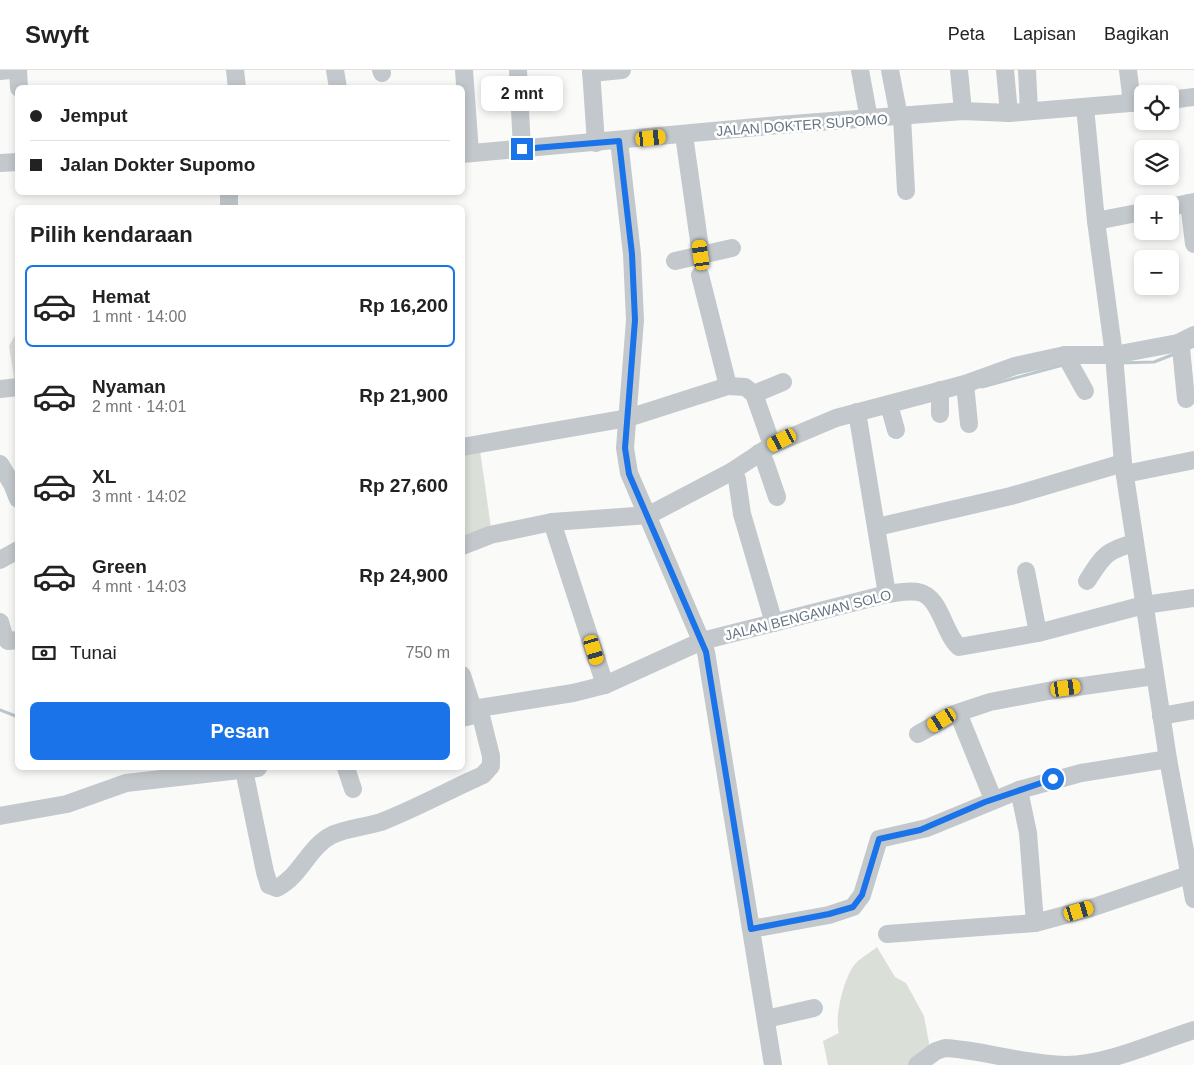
<!DOCTYPE html>
<html lang="id">
<head>
<meta charset="utf-8">
<style>
  body { margin:0; font-family:Helvetica,sans-serif; background:#f6f6f6; color:#222; height:100vh; display:flex; flex-direction:column; font-size:19px; white-space:nowrap }
  * { box-sizing:border-box; margin:0 }
  p { font-size:16px; color:#767676 }
  .icon { flex:none; width:28px; height:28px; fill:none; stroke:currentColor; stroke-width:2; stroke-linecap:round; stroke-linejoin:round }
  .map { position:relative; flex:1; overflow:hidden }
  .panel { position:absolute; left:15px; top:135px; width:450px; height:565px; display:flex; flex-direction:column; background:#fff; border-radius:8px; box-shadow:0 2px 8px #0003 }
  .panel>* { flex:none }
  .banner { position:absolute; left:15px; top:15px; width:450px; height:110px; border-radius:8px; box-shadow:0 2px 8px #0003; display:grid; align-content:center; height:110px; padding:0 15px; background:#fff }
  .buttons { position:absolute; left:1134px; top:15px; display:grid; gap:10px }
  .buttons a { display:grid; place-items:center; width:45px; height:45px; border-radius:8px; background:#fff; box-shadow:0 2px 8px #0003; font-size:25px }
  .end { position:absolute; width:22px; height:22px; margin:-11px; border:6px solid #1a73e8; background:#fff; box-shadow:0 0 0 2px #fff }
  .from { border-radius:50% }
  .bubble { position:absolute; height:35px; border-radius:8px; background:#fff; box-shadow:0 2px 8px #0003; font-size:16px; font-weight:600; line-height:35px; text-align:center }
  .car { position:absolute; width:15px; height:30px; margin:-15px -8px; border-radius:6px; box-shadow:0 0 4px 1px #0007; background:linear-gradient(#f5c518 24%,#345 0 40%,#f5c518 0 76%,#345 0 86%,#f5c518 0) }
  .banner b { display:flex; align-items:center; gap:18px; height:48px; font-size:19px }
  .banner b+b { border-top:1px solid #e0e0e0 }
  .banner i { width:12px; height:12px; background:#222 }
  ul { padding:0; list-style:none }
  li { display:flex; align-items:center; gap:15px; height:82px; margin:0 10px 8px; padding:0 5px; border:2px solid transparent; border-radius:8px }
  li div { flex:1 }
  li b { display:block; font-size:19px }
  li em { font-style:normal; font-weight:600 }
  li.on { border-color:#1a73e8 }
  li>.icon { width:45px; height:45px; stroke-width:1.5 }
  h2 { padding:0 15px; font-size:22px; line-height:60px }
  .pay { display:flex; align-items:center; gap:12px; height:55px; padding:0 15px; font-size:19px }
  .pay p { margin-inline-start:auto }
  .action { display:flex; gap:10px; margin-top:auto; padding:10px 15px }
  .action a { flex:1; height:58px; border-radius:8px; background:#1a73e8; color:#fff; font-size:20px; font-weight:600; line-height:58px; text-align:center }
  header { display:flex; align-items:center; gap:30px; box-sizing:border-box; height:70px; padding:0 25px; background:#fff; border-bottom:1px solid #e0e0e0 }
  header strong { font-size:24px }
  nav { display:flex; gap:28px; margin-inline-start:auto; font-size:18px }
  .map>svg:first-child { display:block }
  .green { fill:#dadfd7 }
  .lines { fill:none; stroke-linecap:round; stroke-linejoin:round }
  .stream { stroke:#bbc7cb; stroke-width:3 }
  .minor { stroke:#c3c8cc; stroke-width:18 }
  .route { stroke:#1a73e8; stroke-width:6 }
  .labels { text-anchor:middle; stroke-width:5; stroke-linejoin:round; paint-order:stroke }
  .street-label { font-size:14px; fill:#657683; stroke:#fff }
</style>
</head>
<body>
<header>
<strong>Swyft</strong>
<nav><a>Peta</a><a>Lapisan</a><a>Bagikan</a></nav>
</header>
<div class="map">
<svg width="1194" height="995" viewBox="0 0 1194 995">
  <rect width="100%" height="100%" fill="#fafaf8"/>
  <g class="green">
    <path d="M17,266V310L14,308L9,276L14,267Z"/>
    <path d="M480,380L491,458L463,469V382Z"/>
    <path d="M877,877L895,907L906,913L924,946L931,984L916,995H828L823,971L839,963C834,948 844,907 855,894C860,888 870,883 877,877Z"/>
  </g>
  <g class="lines">
    <g class="stream">
      <path d="M1187,279L1194,276"/>
      <path d="M1119,293L1154,292L1177,283"/>
      <path d="M982,317L1063,295"/>
      <path d="M0,640L18,647"/>
    </g>
    <g class="minor">
      <path d="M18,0L19,18"/>
      <path d="M235,0L237,18"/>
      <path d="M335,0L338,18"/>
      <path d="M381,0L382,3"/>
      <path d="M464,0L470,83"/>
      <path d="M518,0L522,79"/>
      <path d="M591,0L596,73"/>
      <path d="M860,0L869,49"/>
      <path d="M890,0L899,47"/>
      <path d="M959,0L963,41"/>
      <path d="M1005,0L1009,43"/>
      <path d="M1027,0L1029,41"/>
      <path d="M1128,0L1132,33"/>
      <path d="M0,1L10,0"/>
      <path d="M591,3L622,0"/>
      <path d="M1170,30L1194,27"/>
      <path d="M1085,37L1096,151L1114,285L1123,393L1168,689L1194,829"/>
      <path d="M902,47L906,121"/>
      <path d="M684,65L701,185"/>
      <path d="M619,71L632,184L635,250L625,378L629,403L706,582L773,995"/>
      <path d="M462,84L779,55L963,41L1009,43L1142,32"/>
      <path d="M0,93L18,92"/>
      <path d="M1189,133L1194,174"/>
      <path d="M1170,137L1194,132"/>
      <path d="M229,138V122"/>
      <path d="M1096,151L1142,142"/>
      <path d="M675,191L732,178"/>
      <path d="M1178,273L1181,278L1186,329"/>
      <path d="M1065,285L1085,321"/>
      <path d="M965,314L969,354"/>
      <path d="M728,316L745,317L754,324L772,375"/>
      <path d="M0,319L18,317"/>
      <path d="M940,320V344"/>
      <path d="M754,324L783,312"/>
      <path d="M889,335L896,360"/>
      <path d="M857,342L887,524"/>
      <path d="M462,377L628,348L728,316L700,205"/>
      <path d="M759,383L765,392L777,427"/>
      <path d="M0,394L12,414L18,429"/>
      <path d="M731,402L737,409L742,444L774,553"/>
      <path d="M1125,404L1194,390"/>
      <path d="M552,452L605,615"/>
      <path d="M877,457L1011,426L1123,393"/>
      <path d="M462,476L490,465L552,452L649,445L731,402L772,375L836,348L965,314L1015,296L1065,285H1114L1178,273L1194,265"/>
      <path d="M0,490L18,480"/>
      <path d="M1026,501L1038,563"/>
      <path d="M1087,511C1103,486 1106,480 1135,473"/>
      <path d="M0,552L4,566L8,571L18,570"/>
      <path d="M462,605L475,645"/>
      <path d="M958,643L993,729"/>
      <path d="M1161,646L1194,640"/>
      <path d="M462,648L475,645L479,638L573,623L605,615L702,571L887,524C896,523 908,520 918,522C941,526 943,563 959,577L1038,563L1144,535L1194,528"/>
      <path d="M918,664L954,644L990,632L1048,621L1154,606"/>
      <path d="M346,698L353,719"/>
      <path d="M244,700L265,802L269,815L277,818C301,806 308,777 332,765C347,758 365,757 381,752C415,739 449,720 483,705L491,696V686L479,638"/>
      <path d="M0,746L67,734L126,713L258,698"/>
      <path d="M1035,853L1028,763L1019,720L1081,703L1168,689"/>
      <path d="M751,859L829,845L853,837L862,825L879,769L927,758L1019,720"/>
      <path d="M887,864L1035,853L1091,838L1194,803"/>
      <path d="M766,949L814,938"/>
      <path d="M917,995L936,981L945,978C984,980 1026,995 1066,995C1109,994 1153,973 1194,960"/>
    </g>
  </g>
  <g class="lines">
    <path class="route" d="M522,79L619,71L632,184L635,250L625,378L629,404L706,582L751,859L829,844L853,837L862,825L879,769L920,760L985,732L1053,709"/>
  </g>
  <g class="labels">
    <g class="street-label">
      <text transform="translate(802 55) rotate(-4)" y="5">JALAN DOKTER SUPOMO</text>
      <text transform="translate(808 545) rotate(-14)" y="5">JALAN BENGAWAN SOLO</text>
    </g>
  </g>
</svg>
<div class="buttons">
<a><svg class="icon" aria-label="locate" viewBox="0 0 24 24"><circle cx="12" cy="12" r="6"/><path d="M12 2v4M12 18v4M2 12h4M18 12h4"/></svg></a>
<a><svg class="icon" aria-label="layers" viewBox="0 0 24 24"><path d="M12 4l9 5-9 5-9-5zM3 14l9 5 9-5"/></svg></a>
<a>+</a>
<a>−</a>
</div>
<i class="end from" style="left:1053px;top:709px"></i>
<i class="end" style="left:522px;top:79px"></i>
<div class="bubble" style="left:481px;top:6px;width:82px">2 mnt</div>
<i class="car" style="left:651px;top:68px;rotate:84deg"></i>
<i class="car" style="left:701px;top:185px;rotate:352deg"></i>
<i class="car" style="left:782px;top:370px;rotate:243deg"></i>
<i class="car" style="left:594px;top:580px;rotate:163deg"></i>
<i class="car" style="left:1066px;top:618px;rotate:82deg"></i>
<i class="car" style="left:942px;top:650px;rotate:239deg"></i>
<i class="car" style="left:1079px;top:841px;rotate:73deg"></i>
<div class="banner">
<b><i class="from"></i>Jemput</b>
<b><i></i>Jalan Dokter Supomo</b>
</div>
<section class="panel">
<h2>Pilih kendaraan</h2>
<ul>
<li class="on"><svg class="icon" aria-label="car" viewBox="0 0 24 24"><path d="M5 17H2v-5l4-1 3-4h7l3 4 3 1v5h-3M9 17h6M6 11h13"/><circle cx="7" cy="17" r="2"/><circle cx="17" cy="17" r="2"/></svg><div><b>Hemat</b><p>1 mnt · 14:00</p></div><em>Rp 16,200</em></li>
<li><svg class="icon" aria-label="car" viewBox="0 0 24 24"><path d="M5 17H2v-5l4-1 3-4h7l3 4 3 1v5h-3M9 17h6M6 11h13"/><circle cx="7" cy="17" r="2"/><circle cx="17" cy="17" r="2"/></svg><div><b>Nyaman</b><p>2 mnt · 14:01</p></div><em>Rp 21,900</em></li>
<li><svg class="icon" aria-label="car" viewBox="0 0 24 24"><path d="M5 17H2v-5l4-1 3-4h7l3 4 3 1v5h-3M9 17h6M6 11h13"/><circle cx="7" cy="17" r="2"/><circle cx="17" cy="17" r="2"/></svg><div><b>XL</b><p>3 mnt · 14:02</p></div><em>Rp 27,600</em></li>
<li><svg class="icon" aria-label="car" viewBox="0 0 24 24"><path d="M5 17H2v-5l4-1 3-4h7l3 4 3 1v5h-3M9 17h6M6 11h13"/><circle cx="7" cy="17" r="2"/><circle cx="17" cy="17" r="2"/></svg><div><b>Green</b><p>4 mnt · 14:03</p></div><em>Rp 24,900</em></li>
</ul>
<div class="pay"><svg class="icon" aria-label="cash" viewBox="0 0 24 24"><path d="M3 7h18v10H3z"/><circle cx="12" cy="12" r="2"/></svg>Tunai<p>750 m</p></div>
<div class="action"><a>Pesan</a></div>
</section>
</div>
</body>
</html>
